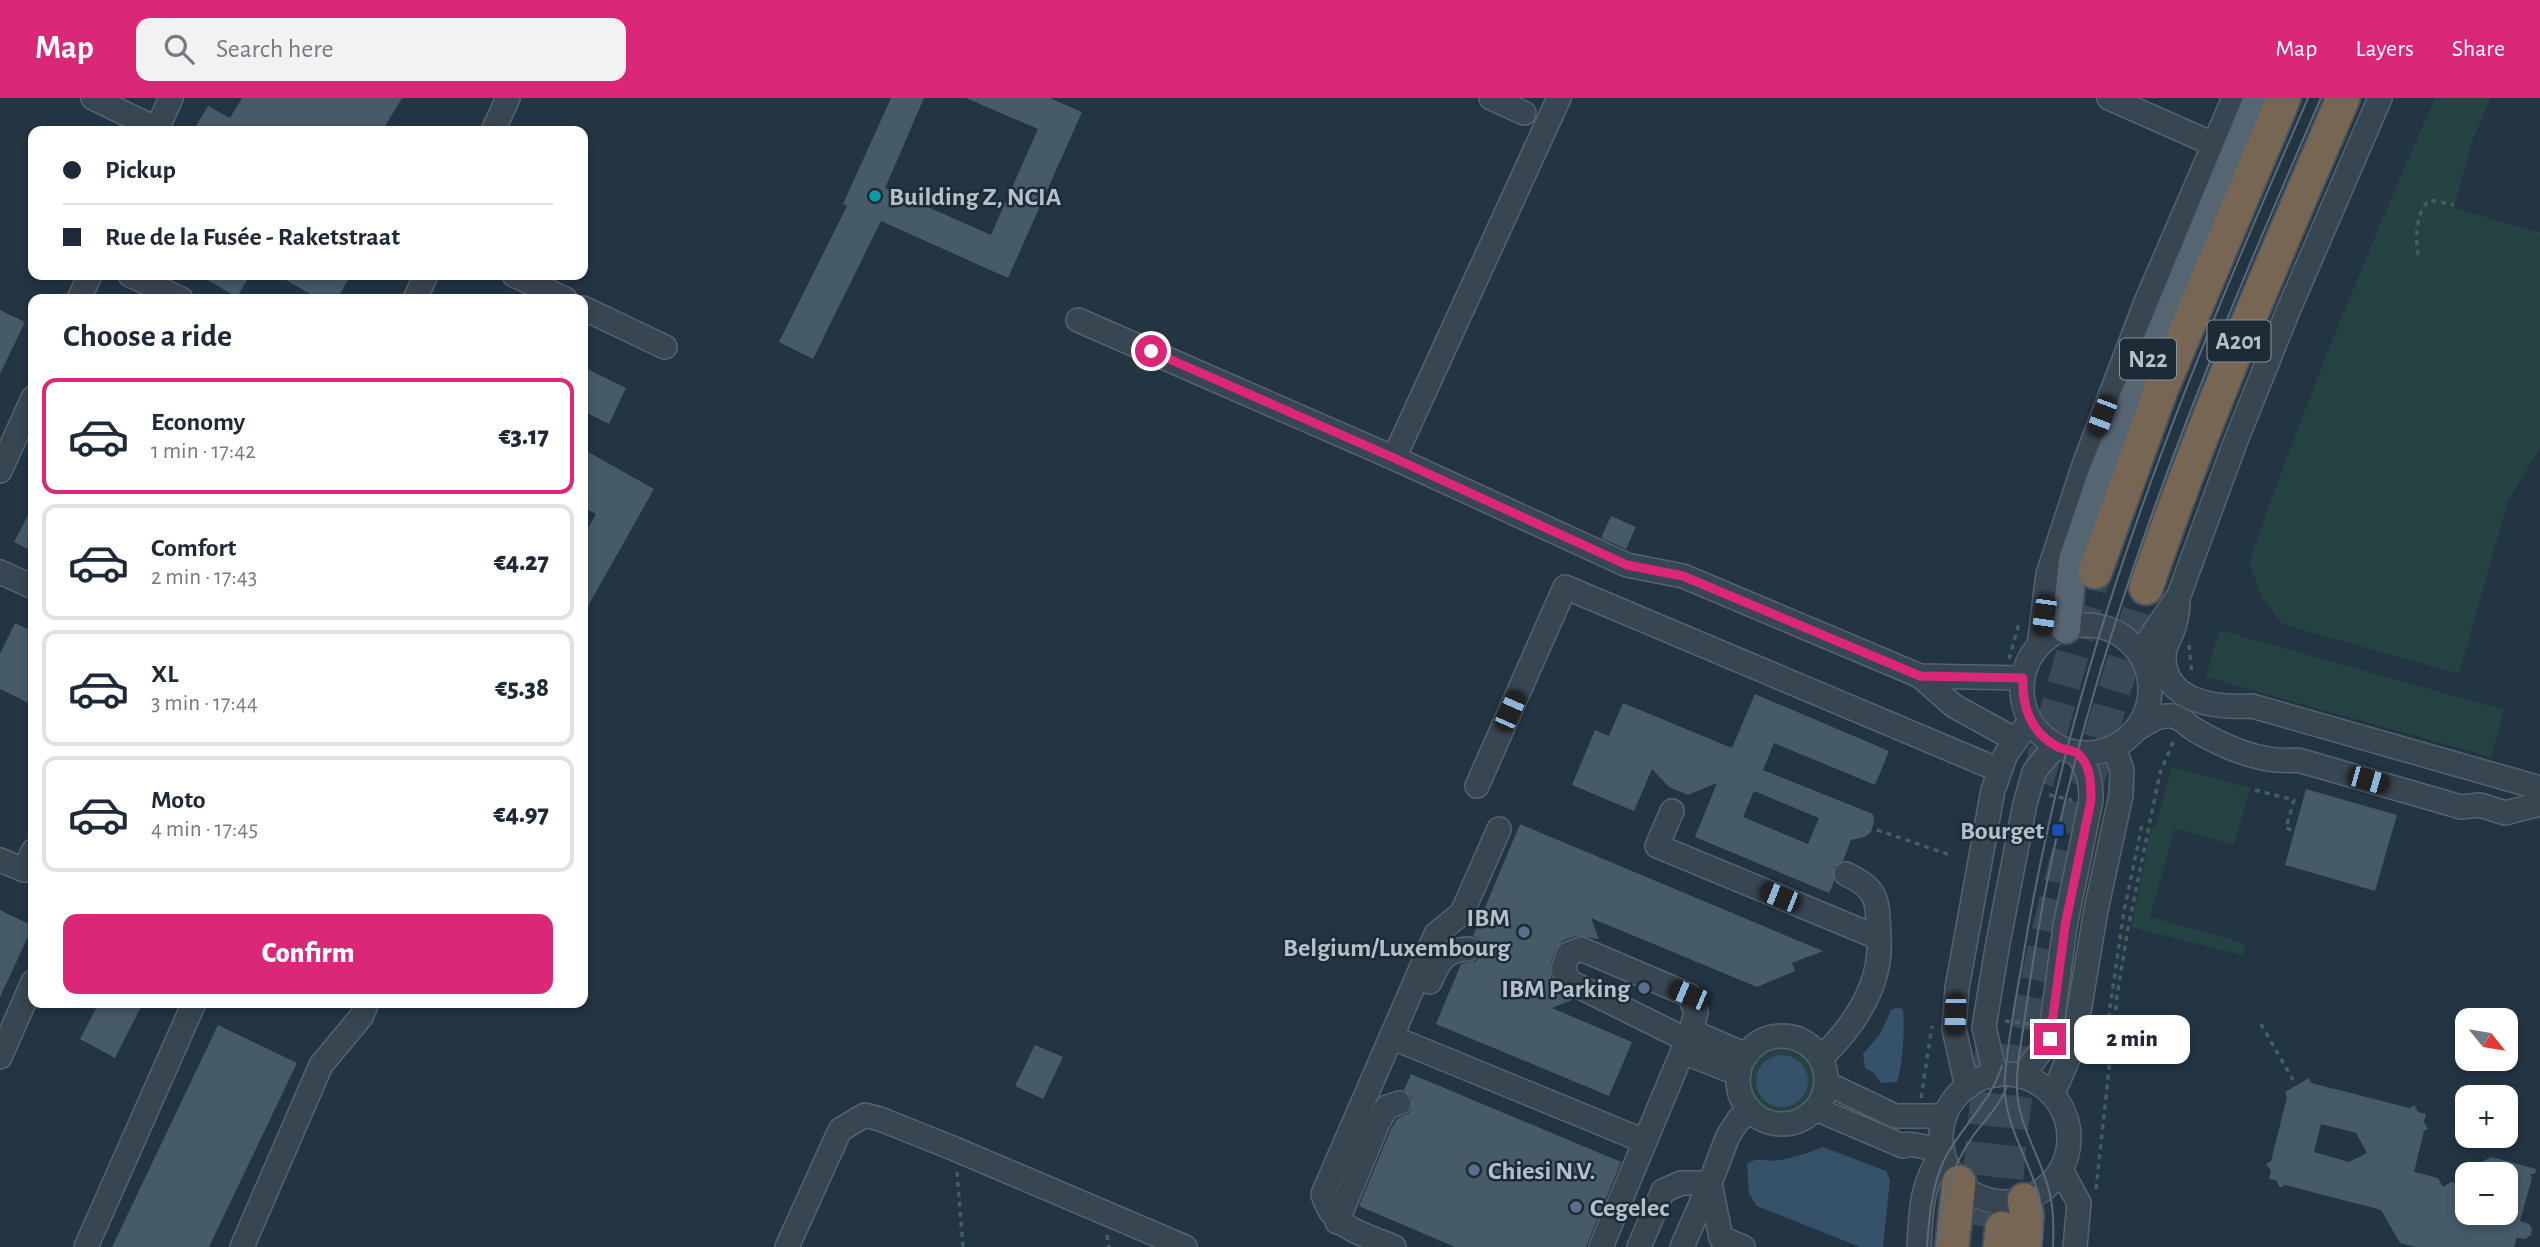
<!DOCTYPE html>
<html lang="en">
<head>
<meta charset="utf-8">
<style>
  body { margin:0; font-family:"Alegreya Sans",sans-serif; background:#f2f2f3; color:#1f2937; height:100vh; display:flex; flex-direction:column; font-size:26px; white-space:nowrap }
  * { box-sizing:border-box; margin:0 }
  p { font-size:23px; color:#747a83 }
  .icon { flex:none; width:38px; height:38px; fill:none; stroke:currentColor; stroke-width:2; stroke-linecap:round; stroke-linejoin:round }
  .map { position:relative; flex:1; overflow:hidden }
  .side { position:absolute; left:28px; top:196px; width:560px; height:714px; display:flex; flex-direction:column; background:#fff; border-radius:14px; box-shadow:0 4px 10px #0003 }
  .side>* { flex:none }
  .banner { position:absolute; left:28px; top:28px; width:560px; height:154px; border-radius:14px; box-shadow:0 4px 10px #0003; display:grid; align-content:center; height:154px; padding:0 35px; background:#fff }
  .needle { width:46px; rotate:120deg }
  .controls { position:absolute; left:2455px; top:910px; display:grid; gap:14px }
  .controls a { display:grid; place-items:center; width:63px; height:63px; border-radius:14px; background:#fff; box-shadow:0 4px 10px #0003; font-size:35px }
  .end { position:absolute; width:32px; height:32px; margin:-16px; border:9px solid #db2777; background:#fff; box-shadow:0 0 0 4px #fff }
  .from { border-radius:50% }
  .bubble { position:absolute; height:49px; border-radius:14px; background:#fff; box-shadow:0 4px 10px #0003; font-size:23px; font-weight:800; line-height:49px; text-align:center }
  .car { position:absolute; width:21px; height:42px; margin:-21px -10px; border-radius:9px; box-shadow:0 0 5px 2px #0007; background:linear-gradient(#222 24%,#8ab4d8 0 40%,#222 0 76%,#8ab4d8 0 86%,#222 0) }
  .banner b { display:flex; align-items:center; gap:24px; height:66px; font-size:26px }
  .banner b+b { border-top:2px solid #e0e1e3 }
  .banner i { width:18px; height:18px; background:#1f2937 }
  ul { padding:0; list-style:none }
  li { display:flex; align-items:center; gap:21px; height:116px; margin:0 14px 10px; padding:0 21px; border:4px solid #e0e1e3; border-radius:14px }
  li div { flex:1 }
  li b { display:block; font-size:26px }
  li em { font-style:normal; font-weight:800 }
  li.current { border-color:#db2777 }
  li>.icon { width:63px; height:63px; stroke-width:1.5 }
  h2 { padding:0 35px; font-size:32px; line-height:84px }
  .button { display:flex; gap:14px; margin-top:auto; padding:14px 35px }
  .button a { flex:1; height:80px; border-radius:14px; background:#db2777; color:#fff; font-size:28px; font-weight:800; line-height:80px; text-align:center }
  header { display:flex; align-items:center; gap:42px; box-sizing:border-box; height:98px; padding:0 35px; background:#db2777; color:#fff }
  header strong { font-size:33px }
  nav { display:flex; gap:38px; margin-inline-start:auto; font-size:24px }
  .search { width:490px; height:63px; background:#f2f2f3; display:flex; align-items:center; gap:18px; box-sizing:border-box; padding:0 24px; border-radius:14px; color:#747a83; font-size:26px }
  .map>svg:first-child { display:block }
  .green { fill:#264343; fill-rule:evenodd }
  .water { fill:#36526a }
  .building { fill:#475a68; fill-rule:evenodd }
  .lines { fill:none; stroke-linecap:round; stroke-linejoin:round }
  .highway-tunnel { stroke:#394957; stroke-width:33; stroke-dasharray:33 17; stroke-linecap:butt }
  .minor-casing { stroke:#56636f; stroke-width:26 }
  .major-casing { stroke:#424f5b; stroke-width:32 }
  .highway-casing { stroke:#43505c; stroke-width:37 }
  .path { stroke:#445f5f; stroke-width:3.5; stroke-dasharray:5 5; stroke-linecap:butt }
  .minor { stroke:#384652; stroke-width:23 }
  .major { stroke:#566572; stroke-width:28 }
  .highway { stroke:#786654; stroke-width:33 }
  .tram { stroke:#5a6a79; stroke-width:2 }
  .route { stroke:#db2777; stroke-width:9 }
  .culture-dot { fill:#0f9aa8; stroke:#1d2b37; stroke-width:2.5 }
  .transit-dot { fill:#1a4fb4; stroke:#1d2b37; stroke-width:2.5 }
  .service-dot { fill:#5c6f8a; stroke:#1d2b37; stroke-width:2.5 }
  .labels { text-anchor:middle; stroke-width:5; stroke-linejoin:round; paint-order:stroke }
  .shield { fill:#1d2b37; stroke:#87939f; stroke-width:2 }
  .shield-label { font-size:24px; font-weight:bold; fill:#b5c0cc }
  .poi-label { font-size:26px; font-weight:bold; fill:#b5c0cc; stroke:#1d2b37; text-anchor:start }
</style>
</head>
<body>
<header>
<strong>Map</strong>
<div class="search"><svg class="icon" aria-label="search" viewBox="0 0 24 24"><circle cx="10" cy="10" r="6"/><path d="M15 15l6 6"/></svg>Search here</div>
<nav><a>Map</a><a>Layers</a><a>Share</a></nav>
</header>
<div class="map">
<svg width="2540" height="1149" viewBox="0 0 2540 1149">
  <rect width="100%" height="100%" fill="#233442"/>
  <g class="green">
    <path d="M2435,0H2491L2472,43L2454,110L2540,135V350L2508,403L2459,576L2282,526L2262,500L2249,464C2304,307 2367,153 2435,0Z"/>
    <path d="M2219,532L2504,612L2491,659L2206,579Z"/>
    <path d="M2172,669L2250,690L2234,747L2175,730L2150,819L2240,844L2244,849L2243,857L2131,829L2151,731L2156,727Z"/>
    <path d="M1781,949C1839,958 1816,1033 1770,1015C1762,1012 1754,1005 1751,997C1741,973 1759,954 1781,949ZM1783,956C1805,961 1813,981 1802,1000H1762C1750,979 1759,960 1783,956Z"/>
  </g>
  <g class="water">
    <path d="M1898,909L1903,912C1905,931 1903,966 1897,984L1881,985L1874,975L1865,970L1863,956L1880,936L1891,912Z"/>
    <circle cx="1782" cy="983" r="26"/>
    <path d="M1823,1049L1886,1073L1890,1082L1883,1149H1860L1757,1108L1749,1096L1747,1066C1760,1057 1767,1065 1780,1062C1795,1059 1809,1055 1823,1049Z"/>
  </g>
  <g class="building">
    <path d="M242,0H402L382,33H193L208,8L230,20Z"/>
    <path d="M891,0H924L885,90L991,137L1038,31L966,0H1050L1082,14L1008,180L881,123L813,261L779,244L847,108L843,106Z"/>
    <path d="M199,177H250L237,199Z"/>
    <path d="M277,177H351L337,201H319Z"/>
    <path d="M0,212L25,224L0,276Z"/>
    <path d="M583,269L626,290L609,326L583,313Z"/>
    <path d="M583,351L654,391L583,517V439L596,416L583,409Z"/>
    <path d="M33,408V454L14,444Z"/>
    <path d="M1611,418L1636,429L1626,451L1601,440Z"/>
    <path d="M15,525L33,534V607L0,591V556Z"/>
    <path d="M1755,596L1889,653L1875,687L1774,645L1763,672L1873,716L1874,724L1871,734L1865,739L1851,742L1843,763L1834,769V784L1829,795L1695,739L1717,685L1688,697L1669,689L1652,671L1634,713L1572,687L1595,632L1609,638L1623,605L1732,650ZM1754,693L1819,720L1808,746L1743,719Z"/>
    <path d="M2306,691L2397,717L2375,793L2285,767Z"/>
    <path d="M1520,726L1823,853L1792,865L1795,873L1757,889L1591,820L1599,841L1576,838L1562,843L1555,852L1550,868L1551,879L1558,892L1572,902L1552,910L1632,944L1609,998L1436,926L1461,866L1476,863L1481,856L1480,843L1473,838Z"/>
    <path d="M0,812L33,828L0,899Z"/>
    <path d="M99,905H143L115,960L80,941Z"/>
    <path d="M218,927L297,965L209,1149H112Z"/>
    <path d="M1035,947L1063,959L1043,1001L1015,988Z"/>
    <path d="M1411,976L1621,1064L1586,1149H1455L1359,1108L1391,1031L1397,1021L1409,1015L1412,1008V1000L1404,992Z"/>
    <path d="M2309,980L2311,985L2410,1010L2414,1007L2418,1014L2426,1016L2424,1024L2428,1031L2424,1033L2414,1074L2438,1080L2443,1089L2451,1084L2468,1088V1115H2506V1076H2462L2491,1059L2536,1071L2535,1076H2530L2532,1080L2520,1123L2529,1126L2532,1131L2531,1137L2525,1141L2517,1140L2514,1149H2416L2400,1145L2381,1112L2285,1087L2280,1090L2276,1082L2269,1081L2271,1073L2266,1066L2271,1063L2287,999L2285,994ZM2321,1026L2356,1035L2367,1055L2349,1064L2314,1054Z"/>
  </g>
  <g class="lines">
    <g class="highway-tunnel">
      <path d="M2037,684L2095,474"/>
      <path d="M1974,1127L1993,940"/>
      <path d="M2002,1130C2007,1079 2011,1027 2019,977C2047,811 2096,650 2146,490"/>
    </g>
    <g class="minor-casing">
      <g id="minor">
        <path d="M93,0L157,31"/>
        <path d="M1491,0L1524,15"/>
        <path d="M2109,0L2213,46"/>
        <path d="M156,33L171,0"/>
        <path d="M493,33L508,0"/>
        <path d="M130,177L181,201"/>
        <path d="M514,177L565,201"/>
        <path d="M79,201L90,177"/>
        <path d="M415,201L426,177"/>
        <path d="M583,210L665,249"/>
        <path d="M1078,222L1394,360L1627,467L1683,478L1920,578L2023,580"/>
        <path d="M1394,360L1559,0"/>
        <path d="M0,373L33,300"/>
        <path d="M0,474L33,489"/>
        <path d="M2178,503C2178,510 2177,518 2175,525C2173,536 2165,545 2164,557C2162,605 2217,610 2252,608L2540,690"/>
        <circle cx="2086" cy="591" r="64"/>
        <path d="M2039,547L2048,476L2085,364L2146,204L2234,0"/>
        <path d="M2140,555L2179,497L2235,345L2288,213L2380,0"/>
        <path d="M1920,578L1954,608L2016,642"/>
        <path d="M2137,631C2147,625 2158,616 2172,618C2182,620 2187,627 2195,632C2224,649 2263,666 2298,662L2461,709L2480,707L2505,715L2540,706"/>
        <path d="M1477,688L1565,489L1999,672"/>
        <path d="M1672,713L1657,748L1879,840C1882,888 1854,928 1821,960"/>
        <path d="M0,762L24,772L33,753"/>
        <path d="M1846,776C1881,792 1877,805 1879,840"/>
        <path d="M1430,884C1439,863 1444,852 1468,851"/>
        <path d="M1691,933L1746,957"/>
        <circle cx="1782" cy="982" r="44"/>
        <path d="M1391,939L1644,1043"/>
        <path d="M1683,954L1739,976"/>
        <path d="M0,959L33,884"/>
        <circle cx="2005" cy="1040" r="64"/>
        <path d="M1995,977L1984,929L1998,845L2025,706L2034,674L2055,648"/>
        <path d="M2022,978L2050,941L2065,828L2091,702C2091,683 2088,671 2077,655"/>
        <path d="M1826,985L1895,1018H1944"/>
        <path d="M1967,989L1954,931L1957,890L1993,692L2006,656L2023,632L2033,627"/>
        <path d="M2053,996L2073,949L2096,812L2121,697L2122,672L2114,649"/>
        <path d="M1816,1011L1903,1048L1909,1046L1942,1052"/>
        <path d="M2061,1072L2079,1105L2075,1149"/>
        <path d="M1337,1124L1378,1025L1387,1009L1399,1005"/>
        <path d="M86,1149L194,905"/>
        <path d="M242,1149L321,967L361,919L367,905"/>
        <path d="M787,1149L840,1032L865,1017L880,1021L955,1051L1185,1149"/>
        <path d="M1394,1149C1364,1136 1332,1131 1323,1096L1436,836L1462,815L1499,731"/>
        <path d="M1601,1149L1691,933L1696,914L1689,897L1581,851L1568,856L1563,872L1570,884L1687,942"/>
        <path d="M1639,1149L1663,1093L1681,1085H1710L1682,1149"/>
        <path d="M1743,1149L1721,1140L1710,1085L1728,1038L1739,1021L1752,1015"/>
        <path d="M1919,1149C1921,1112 1921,1086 1943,1054"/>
      </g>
    </g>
    <g class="major-casing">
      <path id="major" d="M2066,531L2073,462L2102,377L2258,0"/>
    </g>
    <g class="highway-casing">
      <g id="highway">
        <path d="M2095,474L2161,292L2284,0"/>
        <path d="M2146,490C2203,323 2274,162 2343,0"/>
        <path d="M1952,1149L1959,1084"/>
        <path d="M2000,1149L2002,1130"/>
        <path d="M2024,1149L2027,1118L2024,1102"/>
      </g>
    </g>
    <g class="path">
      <path d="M2418,157C2415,141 2416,112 2430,102L2454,107"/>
      <path d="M2189,547L2192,577"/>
      <path d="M2009,561L2019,525"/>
      <path d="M2255,692L2294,702L2286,730L2295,733"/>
      <path d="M2049,697L2072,702"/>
      <path d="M1877,732L1953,758"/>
      <path d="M2005,923L2032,926"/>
      <path d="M2261,926L2293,982"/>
      <path d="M2095,928L2110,930"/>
      <path d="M2107,930L2124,813L2142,727"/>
      <path d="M2095,936L2113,939"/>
      <path d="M1921,1000L1932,928"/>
      <path d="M957,1074L963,1149"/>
      <path d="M2096,1091L2117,898L2128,830L2160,675L2174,642"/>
      <path d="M1107,1137L1109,1149"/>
    </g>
    <use href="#minor" class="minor"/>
    <use href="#major" class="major"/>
    <use href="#highway" class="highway"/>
    <g class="tram">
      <path d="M1927,1149C1929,1120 1932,1086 1945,1060C1962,1028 1991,1003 2002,968"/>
      <path d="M1938,1149C1941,1108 1949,1072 1973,1038C1985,1022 2000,1007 2007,988"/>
      <path d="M2041,1149C2043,1131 2042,1112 2038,1095C2027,1057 2001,1021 2005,979C2008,939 2016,899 2023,860C2072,553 2185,282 2308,0"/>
      <path d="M2053,1149C2054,1129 2054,1108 2048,1089C2039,1056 2018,1026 2017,991C2016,969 2021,947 2024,925C2030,881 2037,837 2045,794C2100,516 2209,258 2321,0"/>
    </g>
  </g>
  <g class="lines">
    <path class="route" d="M1151,253L1394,360L1627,467L1683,478L1920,578L2023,580C2022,609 2031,635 2058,649C2064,652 2074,652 2078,656C2091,667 2091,687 2091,702L2065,828L2050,941"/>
  </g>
  <circle class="culture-dot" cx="875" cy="98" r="7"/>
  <rect class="transit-dot" x="2051" y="725" width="14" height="14" rx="3.5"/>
  <g class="service-dot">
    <circle cx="1524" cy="834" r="7"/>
    <circle cx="1644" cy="890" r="7"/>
    <circle cx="1474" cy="1072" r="7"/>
    <circle cx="1576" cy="1109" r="7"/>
  </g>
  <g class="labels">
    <g class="shield">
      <rect x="2207.5" y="222.5" width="63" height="41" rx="5"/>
      <rect x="2120" y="240.5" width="56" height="41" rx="5"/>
    </g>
    <g class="shield-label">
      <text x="2239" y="251">A201</text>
      <text x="2148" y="269">N22</text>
    </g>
    <g class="poi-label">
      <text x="889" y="107">Building Z, NCIA</text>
      <text x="2044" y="741" text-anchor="end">Bourget</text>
      <text x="1510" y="828" text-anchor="end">IBM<tspan x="1510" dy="30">Belgium/Luxembourg</tspan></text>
      <text x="1630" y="899" text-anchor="end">IBM Parking</text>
      <text x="1488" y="1081">Chiesi N.V.</text>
      <text x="1590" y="1118">Cegelec</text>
    </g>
  </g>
</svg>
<div class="controls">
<a><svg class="needle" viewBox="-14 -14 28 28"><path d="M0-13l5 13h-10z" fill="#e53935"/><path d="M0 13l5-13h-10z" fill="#747a83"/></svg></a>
<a>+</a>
<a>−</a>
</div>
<i class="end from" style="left:1151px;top:253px"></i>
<i class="end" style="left:2050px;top:941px"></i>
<div class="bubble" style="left:2074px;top:917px;width:116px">2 min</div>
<i class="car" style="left:2102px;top:318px;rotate:201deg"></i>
<i class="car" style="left:2044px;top:517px;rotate:188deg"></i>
<i class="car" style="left:1510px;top:613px;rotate:24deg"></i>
<i class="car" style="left:2368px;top:682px;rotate:106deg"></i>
<i class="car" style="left:1780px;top:799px;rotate:292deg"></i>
<i class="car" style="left:1689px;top:897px;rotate:293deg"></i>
<i class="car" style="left:1955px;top:916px;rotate:182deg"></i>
<div class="banner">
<b><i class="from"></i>Pickup</b>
<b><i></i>Rue de la Fusée - Raketstraat</b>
</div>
<section class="side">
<h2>Choose a ride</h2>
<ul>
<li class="current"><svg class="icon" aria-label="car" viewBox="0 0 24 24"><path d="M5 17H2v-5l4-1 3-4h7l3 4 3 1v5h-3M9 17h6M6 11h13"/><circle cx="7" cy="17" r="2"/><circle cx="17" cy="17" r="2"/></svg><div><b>Economy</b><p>1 min · 17:42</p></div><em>€3.17</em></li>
<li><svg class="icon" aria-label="car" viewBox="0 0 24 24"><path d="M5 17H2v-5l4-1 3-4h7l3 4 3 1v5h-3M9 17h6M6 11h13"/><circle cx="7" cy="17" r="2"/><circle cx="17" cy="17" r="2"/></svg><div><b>Comfort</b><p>2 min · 17:43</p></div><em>€4.27</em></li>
<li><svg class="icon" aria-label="car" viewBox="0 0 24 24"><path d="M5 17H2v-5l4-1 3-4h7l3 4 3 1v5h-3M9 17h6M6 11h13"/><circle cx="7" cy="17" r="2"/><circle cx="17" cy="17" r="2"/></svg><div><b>XL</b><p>3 min · 17:44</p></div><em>€5.38</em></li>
<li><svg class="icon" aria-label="car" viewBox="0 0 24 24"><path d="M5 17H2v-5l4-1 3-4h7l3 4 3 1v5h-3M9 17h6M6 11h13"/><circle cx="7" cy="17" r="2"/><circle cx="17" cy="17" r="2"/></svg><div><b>Moto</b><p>4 min · 17:45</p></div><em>€4.97</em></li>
</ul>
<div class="button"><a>Confirm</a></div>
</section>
</div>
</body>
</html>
